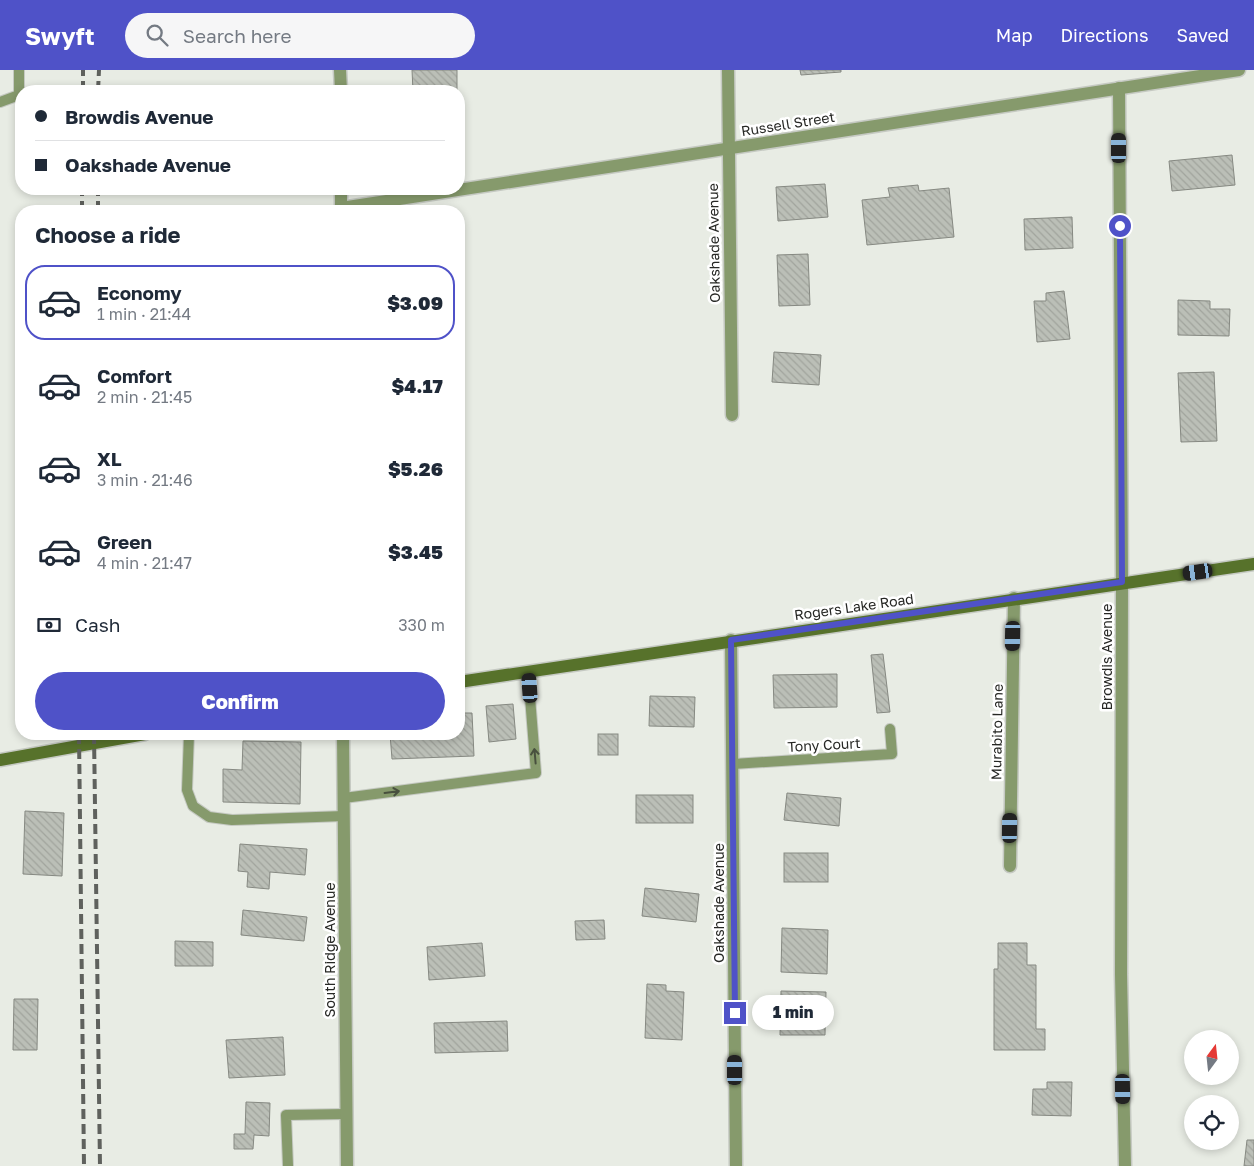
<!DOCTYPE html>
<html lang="en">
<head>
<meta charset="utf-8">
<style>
  body { margin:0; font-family:"Golos Text",sans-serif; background:#f6f6f7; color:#1f2937; height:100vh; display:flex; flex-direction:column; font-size:19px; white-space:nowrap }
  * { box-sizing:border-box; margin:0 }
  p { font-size:16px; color:#747a83 }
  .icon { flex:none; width:28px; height:28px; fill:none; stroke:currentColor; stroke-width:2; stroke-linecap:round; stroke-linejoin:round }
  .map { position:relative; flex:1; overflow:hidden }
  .side { position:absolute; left:15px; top:135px; width:450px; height:535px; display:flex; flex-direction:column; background:#fff; border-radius:20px; box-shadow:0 2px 8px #0003 }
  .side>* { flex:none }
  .hud { position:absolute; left:15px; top:15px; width:450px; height:110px; border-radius:20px; box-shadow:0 2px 8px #0003; display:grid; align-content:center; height:110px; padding:0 20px; background:#fff }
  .needle { width:32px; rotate:15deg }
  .controls { position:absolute; left:1184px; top:960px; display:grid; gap:10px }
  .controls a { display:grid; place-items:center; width:55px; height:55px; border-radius:50%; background:#fff; box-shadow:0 2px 8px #0003; font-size:25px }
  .end { position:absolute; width:22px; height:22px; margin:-11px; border:6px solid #4f52c8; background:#fff; box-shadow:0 0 0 2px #fff }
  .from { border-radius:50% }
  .bubble { position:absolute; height:35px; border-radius:18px; background:#fff; box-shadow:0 2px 8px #0003; font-size:16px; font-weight:800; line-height:35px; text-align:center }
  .car { position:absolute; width:15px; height:30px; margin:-15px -8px; border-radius:6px; box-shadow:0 0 4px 1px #0007; background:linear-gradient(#222 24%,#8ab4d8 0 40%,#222 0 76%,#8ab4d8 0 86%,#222 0) }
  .hud b { display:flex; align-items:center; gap:18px; height:48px; font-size:19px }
  .hud b+b { border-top:1px solid #e0e1e3 }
  .hud i { width:12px; height:12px; background:#1f2937 }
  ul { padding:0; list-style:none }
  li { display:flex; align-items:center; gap:15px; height:75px; margin:0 10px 8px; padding:0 10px; border:2px solid transparent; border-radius:20px }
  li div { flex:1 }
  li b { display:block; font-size:19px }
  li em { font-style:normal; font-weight:800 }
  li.on { border-color:#4f52c8 }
  li>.icon { width:45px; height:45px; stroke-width:1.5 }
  h2 { padding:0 20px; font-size:22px; line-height:60px }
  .pay { display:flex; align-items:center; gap:12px; height:55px; padding:0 20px; font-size:19px }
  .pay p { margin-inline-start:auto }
  .action { display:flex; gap:10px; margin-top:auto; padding:10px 20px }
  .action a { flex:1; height:58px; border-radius:30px; background:#4f52c8; color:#fff; font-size:20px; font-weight:800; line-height:58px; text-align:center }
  header { display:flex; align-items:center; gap:30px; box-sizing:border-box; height:70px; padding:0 25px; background:#4f52c8; color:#fff }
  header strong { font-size:24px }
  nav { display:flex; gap:28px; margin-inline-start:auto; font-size:18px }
  .search { width:350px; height:45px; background:#f6f6f7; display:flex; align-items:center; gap:12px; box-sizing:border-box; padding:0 18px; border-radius:28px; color:#747a83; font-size:19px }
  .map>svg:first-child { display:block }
  .building { fill:url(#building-back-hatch); stroke:#868982 }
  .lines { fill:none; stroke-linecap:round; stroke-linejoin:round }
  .service-casing { stroke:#c5c9c2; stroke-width:12 }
  .minor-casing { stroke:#c5c9c2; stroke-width:15 }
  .tertiary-casing { stroke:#c5c9c2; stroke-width:15 }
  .secondary-casing { stroke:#c5c9c2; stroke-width:15 }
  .service { stroke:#869a6c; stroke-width:10 }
  .minor { stroke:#869a6c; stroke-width:12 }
  .tertiary { stroke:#869a6c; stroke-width:12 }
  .secondary { stroke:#57722b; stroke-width:12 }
  .rail { stroke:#5f615d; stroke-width:4; stroke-dasharray:10 5; stroke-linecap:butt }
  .oneway { stroke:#48503e }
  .route { stroke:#4f52c8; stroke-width:6 }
  .labels { text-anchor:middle; stroke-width:5; stroke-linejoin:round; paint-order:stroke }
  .street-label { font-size:14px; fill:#272825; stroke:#fff }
</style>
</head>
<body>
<header>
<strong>Swyft</strong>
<div class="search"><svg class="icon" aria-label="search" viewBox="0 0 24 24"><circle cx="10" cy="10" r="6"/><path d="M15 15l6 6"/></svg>Search here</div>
<nav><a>Map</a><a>Directions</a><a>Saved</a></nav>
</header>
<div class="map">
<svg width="1254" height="1096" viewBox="0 0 1254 1096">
  <defs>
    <pattern id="building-back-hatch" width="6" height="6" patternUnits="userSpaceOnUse" patternTransform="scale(1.25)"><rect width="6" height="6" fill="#bbbfb7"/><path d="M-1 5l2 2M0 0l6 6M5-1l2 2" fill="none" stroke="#a1a49d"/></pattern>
  </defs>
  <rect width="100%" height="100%" fill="#e8ece4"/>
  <g class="building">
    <path d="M412,0H457V21H413Z"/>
    <path d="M800,0H841V2L801,5Z"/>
    <path d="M1232,85L1235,115L1172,121L1169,91Z"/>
    <path d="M825,114L828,147L778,151L776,117Z"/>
    <path d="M918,115L919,121L949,118L954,167L867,175L862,130L890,127L888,118Z"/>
    <path d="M1072,147L1073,178L1025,180L1024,149Z"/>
    <path d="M808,184L810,235L779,236L777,185Z"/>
    <path d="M1064,221L1070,269L1037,272L1034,231H1046V223Z"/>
    <path d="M1178,230L1210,231V239H1230L1229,266L1178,265Z"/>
    <path d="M774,282L821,285L819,315L772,312Z"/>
    <path d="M1214,302L1217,371L1181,372L1178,303Z"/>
    <path d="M883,584L890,642L877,643L871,585Z"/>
    <path d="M837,604V637L774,638L773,605Z"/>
    <path d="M650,626L695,627L694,657L649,656Z"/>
    <path d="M513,634L516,669L489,672L486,636Z"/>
    <path d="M459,643H472L474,686L392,689L390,664H459Z"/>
    <rect x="598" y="664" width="20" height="21"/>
    <path d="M243,671L301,672L300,734L223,732V699L242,700Z"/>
    <path d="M787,723L841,728L839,756L784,750Z"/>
    <rect x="636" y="725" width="57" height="28"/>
    <path d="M25,741L64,743L62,806L23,804Z"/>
    <path d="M240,774L307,779L305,805L270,802L269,819L247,817L248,802L238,801Z"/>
    <rect x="784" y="783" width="44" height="29"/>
    <path d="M645,818L699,824L696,852L642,846Z"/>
    <path d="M243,840L307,847L304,871L241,865Z"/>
    <path d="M604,850L605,869L576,870L575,851Z"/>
    <path d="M782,858L828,860L827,904L781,902Z"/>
    <path d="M175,871L213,872V896H175Z"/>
    <path d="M482,873L485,906L429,910L427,877Z"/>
    <path d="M998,873H1027V895H1036V959H1045V980H994V899H998Z"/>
    <path d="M647,914L666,915V921L684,922L682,970L645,968Z"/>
    <path d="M781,921L826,922L825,965H780Z"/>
    <path d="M14,929H38L37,980H13Z"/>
    <path d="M507,951L508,981L435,983L434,953Z"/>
    <path d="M283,967L285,1005L229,1008L226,970Z"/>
    <path d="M1047,1012H1072L1071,1046L1032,1045L1033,1019H1047Z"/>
    <path d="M246,1032L270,1033L269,1066L254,1065L253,1079H234V1064H245Z"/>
    <path d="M1247,1070H1254V1096H1244Z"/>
  </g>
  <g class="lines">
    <g class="service-casing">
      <g id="service">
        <path d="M0,32L19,25V0"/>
        <path d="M189,664L187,720L193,736L209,747L232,750L344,746"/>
        <path d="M733,694L892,684L890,659"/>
        <path d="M344,728L536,703L528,602"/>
        <path d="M288,1096L286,1045L346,1044"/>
      </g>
    </g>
    <g class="minor-casing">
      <g id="minor">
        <path d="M728,0L732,345"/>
        <path d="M1119,18L1122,512L1121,904L1125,1096"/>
        <path d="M341,138L1239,0"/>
        <path d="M731,570L736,1096"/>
        <path d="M1010,796L1014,528"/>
      </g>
    </g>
    <g class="tertiary-casing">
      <g id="tertiary">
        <path d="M340,0L341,21"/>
        <path d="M341,119V141"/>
        <path d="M343,664L347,1096"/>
      </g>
    </g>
    <g class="secondary-casing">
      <g id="secondary">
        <path d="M459,612L1254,494"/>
        <path d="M0,690L145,664"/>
      </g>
    </g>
    <use href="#service" class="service"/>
    <use href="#minor" class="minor"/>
    <use href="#tertiary" class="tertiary"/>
    <use href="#secondary" class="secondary"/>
    <g class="rail">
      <path d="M83,21V0"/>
      <path d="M98,21L99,0"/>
      <path d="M82,141V119"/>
      <path d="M98,141V119"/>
      <path d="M79,664L84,1096"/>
      <path d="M94,664L100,1096"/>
    </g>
  </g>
  <defs><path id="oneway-shaft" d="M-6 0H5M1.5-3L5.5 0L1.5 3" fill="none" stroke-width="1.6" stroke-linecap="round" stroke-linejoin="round" transform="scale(1.25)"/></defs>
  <g class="oneway">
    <use href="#oneway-shaft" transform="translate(535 686) rotate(-95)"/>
    <use href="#oneway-shaft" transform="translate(392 722) rotate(-7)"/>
  </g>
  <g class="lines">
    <path class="route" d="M735,943L731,570L1122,512L1120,156"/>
  </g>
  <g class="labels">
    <g class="street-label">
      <text transform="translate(788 54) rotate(-9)" y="5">Russell Street</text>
      <text transform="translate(714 173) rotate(-91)" y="5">Oakshade Avenue</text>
      <text transform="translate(854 537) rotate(-8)" y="5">Rogers Lake Road</text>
      <text transform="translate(1107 587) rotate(-90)" y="5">Browdis Avenue</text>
      <text transform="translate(997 662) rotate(-89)" y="5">Murabito Lane</text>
      <text transform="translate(824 675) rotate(-3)" y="5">Tony Court</text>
      <text transform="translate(719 833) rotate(-90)" y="5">Oakshade Avenue</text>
      <text transform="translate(330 880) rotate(-90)" y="5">South Ridge Avenue</text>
    </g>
  </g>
</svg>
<div class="controls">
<a><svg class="needle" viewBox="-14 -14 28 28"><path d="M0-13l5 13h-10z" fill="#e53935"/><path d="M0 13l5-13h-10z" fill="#747a83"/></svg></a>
<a><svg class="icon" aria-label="locate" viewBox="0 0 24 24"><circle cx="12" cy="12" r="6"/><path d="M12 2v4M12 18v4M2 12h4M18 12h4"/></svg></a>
</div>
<i class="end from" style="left:1120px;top:156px"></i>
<i class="end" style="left:735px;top:943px"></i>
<div class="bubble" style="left:752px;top:925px;width:82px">1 min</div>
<i class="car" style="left:1119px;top:78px;rotate:0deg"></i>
<i class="car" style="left:1198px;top:502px;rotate:262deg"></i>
<i class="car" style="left:1013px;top:566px;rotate:181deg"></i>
<i class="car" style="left:530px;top:618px;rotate:356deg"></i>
<i class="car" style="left:1010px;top:758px;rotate:1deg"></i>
<i class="car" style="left:735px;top:1000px;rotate:0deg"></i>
<i class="car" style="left:1123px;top:1019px;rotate:179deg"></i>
<div class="hud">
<b><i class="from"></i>Browdis Avenue</b>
<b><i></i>Oakshade Avenue</b>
</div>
<section class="side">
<h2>Choose a ride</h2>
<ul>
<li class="on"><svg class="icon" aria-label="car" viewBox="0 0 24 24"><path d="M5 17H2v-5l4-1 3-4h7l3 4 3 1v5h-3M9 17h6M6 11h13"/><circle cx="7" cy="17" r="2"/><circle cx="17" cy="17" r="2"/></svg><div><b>Economy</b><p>1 min · 21:44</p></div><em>$3.09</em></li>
<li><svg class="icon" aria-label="car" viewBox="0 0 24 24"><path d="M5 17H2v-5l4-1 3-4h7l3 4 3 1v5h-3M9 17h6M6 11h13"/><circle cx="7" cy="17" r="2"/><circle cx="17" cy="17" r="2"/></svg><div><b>Comfort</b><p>2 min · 21:45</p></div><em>$4.17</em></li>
<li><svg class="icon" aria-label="car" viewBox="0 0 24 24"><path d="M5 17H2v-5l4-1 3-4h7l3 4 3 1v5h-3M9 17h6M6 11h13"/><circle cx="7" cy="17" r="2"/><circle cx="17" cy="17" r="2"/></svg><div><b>XL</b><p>3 min · 21:46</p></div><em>$5.26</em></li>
<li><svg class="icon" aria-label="car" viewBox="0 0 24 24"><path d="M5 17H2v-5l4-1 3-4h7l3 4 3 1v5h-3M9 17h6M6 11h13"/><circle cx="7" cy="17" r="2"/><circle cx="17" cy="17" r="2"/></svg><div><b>Green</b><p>4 min · 21:47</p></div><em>$3.45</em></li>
</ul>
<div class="pay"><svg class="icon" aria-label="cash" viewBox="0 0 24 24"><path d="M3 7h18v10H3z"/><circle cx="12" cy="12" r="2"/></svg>Cash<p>330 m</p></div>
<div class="action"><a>Confirm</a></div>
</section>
</div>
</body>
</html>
